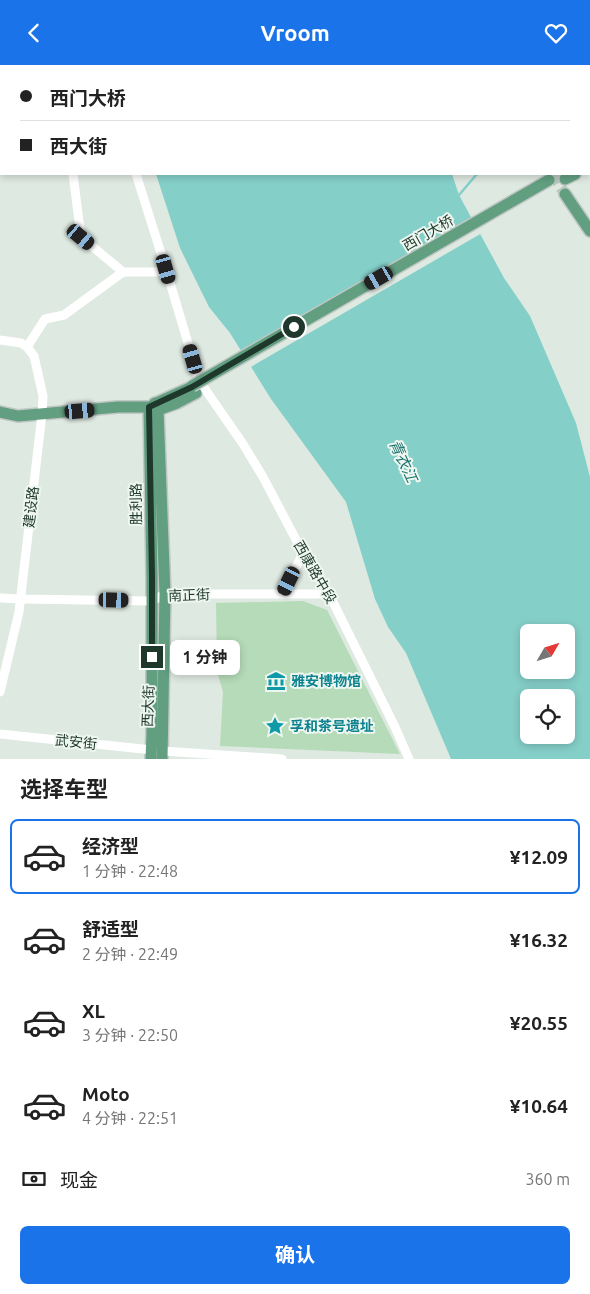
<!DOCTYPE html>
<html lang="zh">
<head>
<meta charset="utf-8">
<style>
  body { margin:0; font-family:Ubuntu,"Noto Sans SC",sans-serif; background:#f6f6f6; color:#222; height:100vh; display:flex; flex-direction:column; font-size:19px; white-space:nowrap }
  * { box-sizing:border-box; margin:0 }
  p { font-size:16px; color:#767676 }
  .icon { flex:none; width:28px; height:28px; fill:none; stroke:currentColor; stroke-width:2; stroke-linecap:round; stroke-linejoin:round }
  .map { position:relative; height:694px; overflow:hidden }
  .sheet { display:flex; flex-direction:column; background:#fff; flex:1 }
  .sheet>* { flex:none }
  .guide { position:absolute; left:0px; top:0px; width:590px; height:110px; box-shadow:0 2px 8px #0003; display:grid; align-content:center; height:110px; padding:0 20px; background:#fff }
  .needle { width:32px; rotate:51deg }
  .controls { position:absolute; left:520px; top:559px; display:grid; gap:10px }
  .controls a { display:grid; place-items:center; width:55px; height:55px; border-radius:8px; background:#fff; box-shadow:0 2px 8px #0003; font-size:25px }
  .end { position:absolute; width:22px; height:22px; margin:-11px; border:6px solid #1f382c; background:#fff; box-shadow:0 0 0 2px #fff }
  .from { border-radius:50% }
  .bubble { position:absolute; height:35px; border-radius:8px; background:#fff; box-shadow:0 2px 8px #0003; font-size:16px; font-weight:700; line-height:35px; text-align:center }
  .car { position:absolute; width:15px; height:30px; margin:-15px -8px; border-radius:6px; box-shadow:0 0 4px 1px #0007; background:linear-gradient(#222 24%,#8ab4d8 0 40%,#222 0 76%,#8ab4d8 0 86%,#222 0) }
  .guide b { display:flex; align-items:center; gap:18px; height:48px; font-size:19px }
  .guide b+b { border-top:1px solid #e0e0e0 }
  .guide i { width:12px; height:12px; background:#222 }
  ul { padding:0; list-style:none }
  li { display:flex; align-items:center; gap:15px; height:75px; margin:0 10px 8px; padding:0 10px; border:2px solid transparent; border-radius:8px }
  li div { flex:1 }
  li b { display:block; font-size:19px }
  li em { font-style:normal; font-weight:700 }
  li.active { border-color:#1a73e8 }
  li>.icon { width:45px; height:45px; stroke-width:1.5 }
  h2 { padding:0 20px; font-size:22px; line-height:60px }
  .pay { display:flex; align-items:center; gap:12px; height:55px; padding:0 20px; font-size:19px }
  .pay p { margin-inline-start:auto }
  .action { display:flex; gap:10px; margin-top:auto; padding:10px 20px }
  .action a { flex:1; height:58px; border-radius:8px; background:#1a73e8; color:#fff; font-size:20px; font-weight:700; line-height:58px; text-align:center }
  header { display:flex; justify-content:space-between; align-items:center; height:65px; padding:0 20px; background:#1a73e8; color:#fff; font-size:22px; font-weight:700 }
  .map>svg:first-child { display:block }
  .green { fill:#b6dbb8 }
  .water { fill:#85cfc9; fill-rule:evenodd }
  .pier { fill:#dee9e1 }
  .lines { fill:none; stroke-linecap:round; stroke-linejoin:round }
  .stream { stroke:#85cfc9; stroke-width:2.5 }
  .major-tunnel { stroke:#b8c6bd; stroke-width:11; stroke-dasharray:11 5.5; stroke-linecap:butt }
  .major-casing { stroke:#c0c7c4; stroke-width:14 }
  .minor { stroke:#fff; stroke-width:9 }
  .major { stroke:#629f81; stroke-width:11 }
  .major-bridge-casing { stroke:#c0c7c4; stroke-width:14; stroke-linecap:butt }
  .major-bridge { stroke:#629f81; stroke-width:11 }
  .route { stroke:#1f382c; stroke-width:6 }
  .labels { text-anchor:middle; stroke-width:4; stroke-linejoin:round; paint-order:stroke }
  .street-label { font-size:14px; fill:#1f382c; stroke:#eef6f0 }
  .culture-label { font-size:14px; font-weight:bold; fill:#0d838f; stroke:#eef6f0; text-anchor:start }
  .water-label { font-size:15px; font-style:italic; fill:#1b736d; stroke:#eef6f0 }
</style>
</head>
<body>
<header><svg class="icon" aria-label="back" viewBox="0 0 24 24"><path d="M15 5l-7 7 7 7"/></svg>Vroom<svg class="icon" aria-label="heart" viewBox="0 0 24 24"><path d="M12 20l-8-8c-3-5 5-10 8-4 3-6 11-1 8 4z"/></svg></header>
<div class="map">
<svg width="590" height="694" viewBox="0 0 590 694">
  <rect width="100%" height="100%" fill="#dee9e1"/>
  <path class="green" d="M303,536L327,545L400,689L220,681L223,627L217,606L216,538Z"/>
  <g class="water">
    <path d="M120,0H405L406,1H121Z"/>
    <path d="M156,109H452L459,130L504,213L530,251L576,358L590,412V694H451L406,588L388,562L375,534L346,437L271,334L230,268L209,242L180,183ZM529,568H566V605H529ZM529,632H566V670H529Z"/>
  </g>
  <path class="pier" d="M474,153L482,168L249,303L240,288Z"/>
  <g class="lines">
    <path class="stream" d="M459,130L477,109"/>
    <path class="major-tunnel" d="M552,109L565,129"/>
    <g class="major-casing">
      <g id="major">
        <path d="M589,25H590"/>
        <path d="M589,91L590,90"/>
        <path d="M589,101L590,100"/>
        <path d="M565,114L575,109"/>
        <path d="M565,129L590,166"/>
        <path d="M155,338L158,345L165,529L162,694"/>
        <path d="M154,339L192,322"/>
        <path d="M149,342L152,512V669L151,694"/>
        <path d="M0,347L18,351L118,342H149L158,345L177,338L196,328"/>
      </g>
    </g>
    <g class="minor">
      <path d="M54,0V1"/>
      <path d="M103,0V1"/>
      <path d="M479,0L480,1"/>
      <path d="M73,109L81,172L123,207H157L166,204"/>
      <path d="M136,109L166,204L198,312L207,327L243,379L263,412L303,488L329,529L395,662L409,694"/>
      <path d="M0,275L21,278L27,282L34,291L43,331L42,349L19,547L0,627"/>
      <path d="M27,282L45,254L64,250L123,207"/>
      <path d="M283,529L303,488"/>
      <path d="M0,533L20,534L152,536L165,529H329"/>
      <path d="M0,669L162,686L282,694"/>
    </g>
    <use href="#major" class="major"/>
    <g class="major-bridge-casing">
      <path id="major-bridge" d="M192,321L549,115"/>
    </g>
    <use href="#major-bridge" class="major-bridge"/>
  </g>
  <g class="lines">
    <path class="route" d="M152,592V512L149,342L192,322L294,262"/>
  </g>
  <defs>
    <g id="museum-bare" transform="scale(1.5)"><path d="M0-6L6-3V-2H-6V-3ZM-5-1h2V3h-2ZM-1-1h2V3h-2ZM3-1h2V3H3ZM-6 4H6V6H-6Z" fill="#0f9aa8" stroke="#eef6f0" stroke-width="2.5" paint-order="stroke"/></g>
    <g id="sight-bare" transform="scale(1.5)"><path d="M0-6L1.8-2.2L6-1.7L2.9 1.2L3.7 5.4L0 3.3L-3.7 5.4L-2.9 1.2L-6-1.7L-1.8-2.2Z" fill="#0f9aa8" stroke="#eef6f0" stroke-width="2.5" paint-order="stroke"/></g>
  </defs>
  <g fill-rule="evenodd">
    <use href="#museum-bare" x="276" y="616"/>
    <use href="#sight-bare" x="275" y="661"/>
  </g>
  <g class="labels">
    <g class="street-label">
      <text transform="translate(428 168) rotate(-30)" y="5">西门大桥</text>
      <text transform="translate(136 439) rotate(-91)" y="5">胜利路</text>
      <text transform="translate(31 442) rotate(-83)" y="5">建设路</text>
      <text transform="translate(315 507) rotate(60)" y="5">西康路中段</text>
      <text transform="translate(189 530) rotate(-2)" y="5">南正街</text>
      <text transform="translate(148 641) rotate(-88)" y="5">西大街</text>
      <text transform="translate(76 677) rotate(6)" y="5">武安街</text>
    </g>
    <g class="culture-label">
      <text x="291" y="621">雅安博物馆</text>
      <text x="290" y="666">孚和茶号遗址</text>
    </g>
    <g class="water-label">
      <text transform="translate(403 396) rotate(65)" y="5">青衣江</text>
    </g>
  </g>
</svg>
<div class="controls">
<a><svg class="needle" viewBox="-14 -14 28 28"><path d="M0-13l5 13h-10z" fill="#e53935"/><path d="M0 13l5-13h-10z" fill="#767676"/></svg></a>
<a><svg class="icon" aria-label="locate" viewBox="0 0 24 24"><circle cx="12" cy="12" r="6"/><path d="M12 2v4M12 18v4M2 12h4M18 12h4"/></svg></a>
</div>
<i class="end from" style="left:294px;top:262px"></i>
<i class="end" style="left:152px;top:592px"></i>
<div class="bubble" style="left:170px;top:575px;width:70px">1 分钟</div>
<i class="car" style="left:81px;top:172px;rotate:130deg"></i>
<i class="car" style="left:166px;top:204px;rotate:164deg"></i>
<i class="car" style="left:379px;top:213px;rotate:240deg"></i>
<i class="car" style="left:193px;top:294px;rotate:344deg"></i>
<i class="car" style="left:80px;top:346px;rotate:85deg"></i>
<i class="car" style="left:289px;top:516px;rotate:206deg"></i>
<i class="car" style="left:114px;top:535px;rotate:91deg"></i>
<div class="guide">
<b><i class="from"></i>西门大桥</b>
<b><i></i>西大街</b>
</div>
</div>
<section class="sheet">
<h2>选择车型</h2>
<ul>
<li class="active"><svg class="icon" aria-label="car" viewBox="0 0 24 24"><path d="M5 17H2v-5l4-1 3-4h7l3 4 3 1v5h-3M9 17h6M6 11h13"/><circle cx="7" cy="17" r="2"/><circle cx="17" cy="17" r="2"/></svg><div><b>经济型</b><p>1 分钟 · 22:48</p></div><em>¥12.09</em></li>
<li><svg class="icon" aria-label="car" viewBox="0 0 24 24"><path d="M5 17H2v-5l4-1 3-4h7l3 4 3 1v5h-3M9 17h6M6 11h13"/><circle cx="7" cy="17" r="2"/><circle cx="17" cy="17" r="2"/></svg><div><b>舒适型</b><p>2 分钟 · 22:49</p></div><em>¥16.32</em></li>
<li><svg class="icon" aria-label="car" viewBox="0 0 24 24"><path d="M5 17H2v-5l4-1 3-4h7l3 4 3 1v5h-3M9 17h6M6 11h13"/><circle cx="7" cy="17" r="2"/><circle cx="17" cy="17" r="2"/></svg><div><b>XL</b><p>3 分钟 · 22:50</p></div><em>¥20.55</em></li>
<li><svg class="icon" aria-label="car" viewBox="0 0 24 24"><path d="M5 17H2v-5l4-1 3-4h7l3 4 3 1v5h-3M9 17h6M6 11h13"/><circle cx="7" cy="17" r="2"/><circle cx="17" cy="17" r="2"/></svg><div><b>Moto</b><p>4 分钟 · 22:51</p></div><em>¥10.64</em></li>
</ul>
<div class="pay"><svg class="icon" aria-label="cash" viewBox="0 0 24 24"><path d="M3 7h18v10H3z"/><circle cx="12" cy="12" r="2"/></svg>现金<p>360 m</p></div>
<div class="action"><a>确认</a></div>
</section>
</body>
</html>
